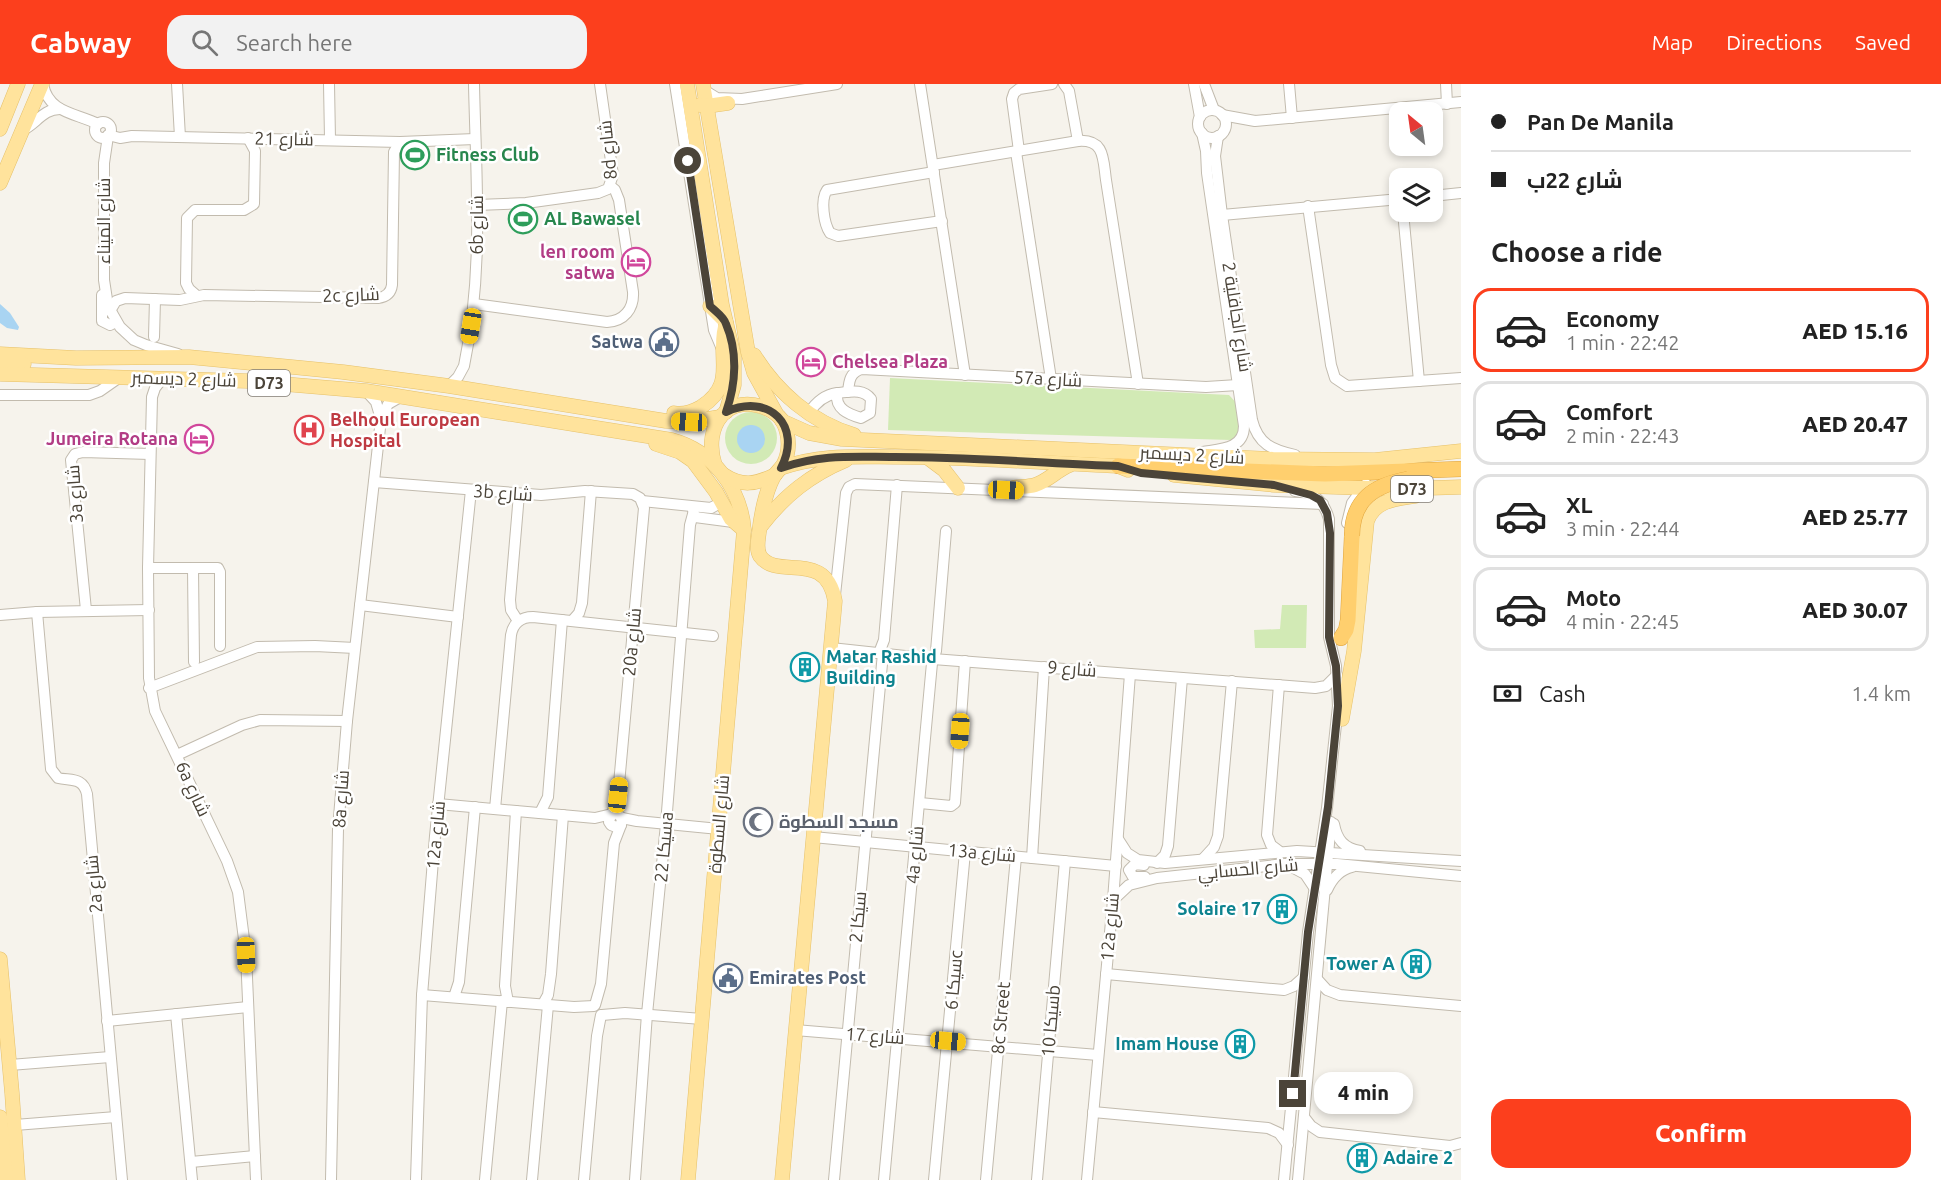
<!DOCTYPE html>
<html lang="en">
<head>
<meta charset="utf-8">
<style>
  body { margin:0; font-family:Ubuntu,Cairo,sans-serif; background:#f2f2f2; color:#222; height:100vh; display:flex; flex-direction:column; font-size:22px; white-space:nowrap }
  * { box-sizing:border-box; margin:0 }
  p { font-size:20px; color:#767676 }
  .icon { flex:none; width:33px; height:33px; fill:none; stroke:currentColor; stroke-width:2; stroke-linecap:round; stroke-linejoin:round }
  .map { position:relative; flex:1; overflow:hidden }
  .panel { display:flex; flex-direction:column; background:#fff; width:480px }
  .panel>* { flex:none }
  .hud { display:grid; align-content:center; height:132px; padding:0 30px; background:#fff }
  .needle { width:39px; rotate:331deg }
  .tools { position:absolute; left:1389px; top:18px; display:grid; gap:12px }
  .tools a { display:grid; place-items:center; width:54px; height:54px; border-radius:12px; background:#fff; box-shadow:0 3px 9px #0003; font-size:30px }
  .end { position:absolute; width:27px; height:27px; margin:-14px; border:8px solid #4b4439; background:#fff; box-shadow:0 0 0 3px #fff }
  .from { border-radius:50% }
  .bubble { position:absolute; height:42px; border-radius:18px; background:#fff; box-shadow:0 3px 9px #0003; font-size:20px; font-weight:800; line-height:42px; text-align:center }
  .car { position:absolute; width:18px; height:36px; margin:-18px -9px; border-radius:8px; box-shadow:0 0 4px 2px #0007; background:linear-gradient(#f5c518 24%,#345 0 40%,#f5c518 0 76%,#345 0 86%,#f5c518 0) }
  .hud b { display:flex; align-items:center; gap:21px; height:57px; font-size:22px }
  .hud b+b { border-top:2px solid #e0e0e0 }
  .hud i { width:15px; height:15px; background:#222 }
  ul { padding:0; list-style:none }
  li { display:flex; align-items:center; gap:18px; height:84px; margin:0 12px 9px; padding:0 18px; border:3px solid #e0e0e0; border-radius:18px }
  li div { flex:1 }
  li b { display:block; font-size:22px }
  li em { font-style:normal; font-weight:800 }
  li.active { border-color:#fc3f1d }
  li>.icon { width:54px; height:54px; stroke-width:1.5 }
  h2 { padding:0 30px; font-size:27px; line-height:72px }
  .pay { display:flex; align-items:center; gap:15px; height:66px; padding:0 30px; font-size:22px }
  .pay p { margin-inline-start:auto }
  .button { display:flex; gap:12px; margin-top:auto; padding:12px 30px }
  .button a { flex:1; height:69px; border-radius:18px; background:#fc3f1d; color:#fff; font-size:24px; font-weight:800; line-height:69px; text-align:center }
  header { display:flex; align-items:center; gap:36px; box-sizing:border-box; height:84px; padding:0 30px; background:#fc3f1d; color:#fff }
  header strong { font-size:28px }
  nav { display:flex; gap:33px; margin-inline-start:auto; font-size:21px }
  .search { width:420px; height:54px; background:#f2f2f2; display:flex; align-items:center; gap:15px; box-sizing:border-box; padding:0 21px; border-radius:18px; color:#767676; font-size:22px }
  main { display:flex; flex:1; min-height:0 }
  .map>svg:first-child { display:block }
  .green { fill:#d2eab5 }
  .water { fill:#a9d4f2 }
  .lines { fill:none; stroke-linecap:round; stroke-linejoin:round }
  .minor-casing { stroke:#c2bbae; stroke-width:12 }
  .major-casing { stroke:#e6c16a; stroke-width:15 }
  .highway-casing { stroke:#e0a43c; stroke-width:16 }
  .minor { stroke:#fff; stroke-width:10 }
  .major { stroke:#ffe39c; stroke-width:14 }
  .highway { stroke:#ffcf6e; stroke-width:15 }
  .highway-bridge-casing { stroke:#e0a43c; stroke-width:16; stroke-linecap:butt }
  .highway-bridge { stroke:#ffcf6e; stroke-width:15 }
  .route { stroke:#4b4439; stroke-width:8 }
  .labels { text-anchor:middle; stroke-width:5; stroke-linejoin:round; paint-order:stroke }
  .shield { fill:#fff; stroke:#817c74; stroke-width:1.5 }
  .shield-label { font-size:16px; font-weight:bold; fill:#4b4439 }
  .street-label { font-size:18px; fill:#4b4439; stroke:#fff }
  .leisure-label { font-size:18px; font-weight:bold; fill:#27864d; stroke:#fff; text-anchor:start }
  .hotel-label { font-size:18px; font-weight:bold; fill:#b23c85; stroke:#fff; text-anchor:end }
  .service-label { font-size:18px; font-weight:bold; fill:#4e5e75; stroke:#fff; text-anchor:end }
  .health-label { font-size:18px; font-weight:bold; fill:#be3a42; stroke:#fff; text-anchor:start }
  .culture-label { font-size:18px; font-weight:bold; fill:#0d838f; stroke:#fff; text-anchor:end }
  .worship-label { font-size:18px; font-weight:bold; fill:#5b616d; stroke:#fff; text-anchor:start }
</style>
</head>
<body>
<header>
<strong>Cabway</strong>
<div class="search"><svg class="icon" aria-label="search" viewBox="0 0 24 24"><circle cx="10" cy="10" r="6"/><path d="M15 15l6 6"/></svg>Search here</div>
<nav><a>Map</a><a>Directions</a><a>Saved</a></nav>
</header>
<main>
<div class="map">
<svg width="1461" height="1096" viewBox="0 0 1461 1096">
  <rect width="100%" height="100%" fill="#f6f3ec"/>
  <g class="green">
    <path d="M890,294L1229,311L1242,325L1241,353L1231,356L888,346Z"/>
    <circle cx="751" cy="354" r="26"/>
    <path d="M1282,521H1307L1306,564H1255L1254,546L1280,545Z"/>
  </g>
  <g class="water">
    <path d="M0,220L10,229L19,243L18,246L7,244L0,239Z"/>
    <circle cx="751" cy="355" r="14"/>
  </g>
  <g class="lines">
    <g class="minor-casing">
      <g id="minor">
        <path d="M43,0C48,29 76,29 98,40"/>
        <path d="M177,0L180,53"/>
        <path d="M329,0L330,55"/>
        <path d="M675,0L714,246L722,265"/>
        <path d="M920,0L965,291"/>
        <path d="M1064,0L1069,7L1078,57"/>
        <path d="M1194,0L1200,33"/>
        <path d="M1204,0L1214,26"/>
        <path d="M1289,0L1292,34"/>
        <path d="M1446,0L1447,20"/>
        <path d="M704,6L717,14L742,15L837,0"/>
        <circle cx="1212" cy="40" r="14"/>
        <path d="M1222,31L1255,37L1461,18"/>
        <circle cx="103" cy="46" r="8"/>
        <path d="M23,46C37,39 43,25 60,25"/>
        <path d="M1202,49L1206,67L1207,89L1244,342C1244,365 1221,365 1203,368"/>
        <path d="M108,51L120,54L132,52L400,58L475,55"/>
        <path d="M108,52L104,79V196L108,222L120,243L134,256L146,261L178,270"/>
        <path d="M1218,52L1215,72L1222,131L1252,336C1258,360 1272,366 1295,371"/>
        <path d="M1019,67L1012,15L1014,9L1019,5L1052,0"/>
        <path d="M1016,68L1051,295"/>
        <path d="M933,81L1078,57C1105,55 1103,75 1106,96L1138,300"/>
        <path d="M934,88L827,106C820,116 824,140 830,149L838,152L942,137"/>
        <path d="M1432,112L1461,109"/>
        <path d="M477,121L526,119L598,109L608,105L613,91L600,0"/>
        <path d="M1308,122L1331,281L1335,294L1347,302L1461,294"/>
        <path d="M1403,128L1419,297"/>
        <path d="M1222,131L1400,115"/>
        <path d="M102,211V237L110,241L116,238"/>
        <path d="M196,211L189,205L186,199L187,134L195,126H244L254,120L255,67L248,54"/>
        <path d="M474,220L607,238C624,237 634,225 633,208L619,116L615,106L610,102"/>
        <path d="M110,227L116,217L125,214L180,216L204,211L378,214C386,213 391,209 392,201L394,68L400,58"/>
        <path d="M154,253L155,215"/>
        <path d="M163,294L155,304L152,313L148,484L149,594L155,627L227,777L238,808L246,871L256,1096"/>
        <path d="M449,302L458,293L464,282C484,186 476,97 474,0"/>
        <path d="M366,307L376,318L381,335"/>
        <path d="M848,308C849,297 850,288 862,285L1206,303L1238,301"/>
        <path d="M0,311H89L100,307L120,293"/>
        <path d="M809,329C816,318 824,311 837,309C849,308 863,304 871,315L870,329L861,334C848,330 835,325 837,309"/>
        <path d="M374,398L541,411L585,407L633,410L640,414L644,424L618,711L612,730"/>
        <path d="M642,417L711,424L722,418"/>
        <path d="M693,426L695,433L733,438"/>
        <path d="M1347,439L1352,419L1366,400"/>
        <path d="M148,484H218L220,488V562"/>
        <path d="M193,484L194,578"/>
        <path d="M835,511L846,409L849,403L855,400L1323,420"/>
        <path d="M360,521L458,533"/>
        <path d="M86,526L71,376L75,370L83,368L150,370"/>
        <path d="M37,528L51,685L58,694C71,697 83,693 87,710L122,1096"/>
        <path d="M0,531L37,528L149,526"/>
        <path d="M518,537L511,526L510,516L519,410"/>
        <path d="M572,537L579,529L582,519L591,407"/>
        <path d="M831,564L933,575L1315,604L1326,602L1337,591"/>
        <path d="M879,569L884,556L897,401"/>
        <path d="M149,604L257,563L315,562L355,564"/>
        <path d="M177,671L242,641L260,636L347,637"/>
        <path d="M920,719L951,722L955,719L965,577"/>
        <path d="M438,720L595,734L616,729L622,734L621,741L616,743L611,741L609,738L611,731"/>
        <path d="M495,725L511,551C513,539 521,533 533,533L713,552"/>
        <path d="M540,729L548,713L562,536"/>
        <path d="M622,734L637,737L719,745"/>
        <path d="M1334,740C1337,756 1344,764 1360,767"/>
        <path d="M813,753L1116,782"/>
        <path d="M1118,755L1127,769L1138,776L1165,779L1297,767L1461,777"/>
        <path d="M1279,767L1271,761L1267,751L1279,601"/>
        <path d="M1032,774L1044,583"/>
        <path d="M1203,775L1214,763L1218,752L1232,597"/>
        <path d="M1157,779L1165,771L1168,762L1182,594"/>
        <path d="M1144,781L1135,780L1129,786L1133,793H1145"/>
        <path d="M1288,781L1305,790L1315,805"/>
        <path d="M1327,806C1332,795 1339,786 1352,783"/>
        <path d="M1113,816L1129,801L1157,794L1285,780H1337L1461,792"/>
        <path d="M1106,890L1284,906L1294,902L1304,893"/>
        <path d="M1317,895L1327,906L1340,911L1461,922"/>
        <path d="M422,911L574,923L594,922"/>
        <path d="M454,913L459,898L475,723"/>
        <path d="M508,918L505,902L516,727"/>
        <path d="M543,920L548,911L551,890L563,731"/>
        <path d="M595,921L601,900L614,759L621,741"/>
        <path d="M176,930L192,1096"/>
        <path d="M602,931L625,929L702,935"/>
        <path d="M107,937L248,923"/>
        <path d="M795,946L1098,971"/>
        <path d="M10,981L110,973"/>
        <path d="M1093,1028L1268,1044L1279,1049L1288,1061"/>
        <path d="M1304,1033L1311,1042L1320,1048L1450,1062L1461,1059"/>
        <path d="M15,1041L116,1033"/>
        <path d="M191,1078L255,1072"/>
        <path d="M331,1096L338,745L347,637L381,335L388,320L402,312"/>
        <path d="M416,1096L422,911L435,752L471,406"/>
        <path d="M485,1096L502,917"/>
        <path d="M532,1096L548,921"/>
        <path d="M584,1096L597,952L601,931"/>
        <path d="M635,1096L647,930L666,740L690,441L693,430"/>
        <path d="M834,1096L883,569"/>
        <path d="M884,1096L932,579L936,567L946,447"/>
        <path d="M934,1096L965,768"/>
        <path d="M986,1096L1016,773"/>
        <path d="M1037,1096L1065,777"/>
        <path d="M1087,1096L1113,816L1130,590"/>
        <path d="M1284,1096L1308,848L1327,724L1338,622L1336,582L1329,553V435C1324,417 1314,409 1295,407"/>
        <path d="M1298,1096L1331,738"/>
      </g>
    </g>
    <g class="major-casing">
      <g id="major">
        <path d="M687,0L722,221L734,272V301L726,328"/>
        <path d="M703,0L748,268L754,289L776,329"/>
        <path d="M700,21L707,22L728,19"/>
        <path d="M0,45L18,0"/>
        <path d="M0,99L42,0"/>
        <path d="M710,222L726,238"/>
        <path d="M0,270L76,274L189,273L343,288L449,302L666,337L689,338L720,333"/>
        <path d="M754,271C777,308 811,338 854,351"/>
        <path d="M0,280H24"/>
        <path d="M0,290L247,297L366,307L672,356C713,367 741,405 744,446L688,1096"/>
        <path d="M674,329C684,331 692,328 701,323C737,300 717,275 725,243"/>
        <path d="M782,337L809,349L842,355L1273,375L1375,376L1461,367"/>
        <path d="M656,360L680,368L693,377L716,408L731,435L744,446"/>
        <path d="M928,374L944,386L958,404"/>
        <path d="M715,381C702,342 728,306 770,326C775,329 780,332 783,338C790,352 790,368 783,381C780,385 777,388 774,392C765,409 761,431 759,449C758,457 756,465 760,472C777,497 826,464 835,517L782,1096"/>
        <path d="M781,384C822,370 856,373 899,373C972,373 1045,379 1118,382L1128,386"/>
        <path d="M724,391C742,403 756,400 775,391"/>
        <path d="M1174,391L1274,401L1399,405L1461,403"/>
        <path d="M1006,406C1016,401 1025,404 1035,401C1048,397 1057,386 1070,381"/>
        <path d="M761,442C784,412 810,391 846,376"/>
        <path d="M1342,635L1354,567L1367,437C1375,416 1396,415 1415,412"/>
        <path d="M0,875L12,1009L18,1096"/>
        <path d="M0,1033L6,1096"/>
      </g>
    </g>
    <g class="highway-casing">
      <g id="highway">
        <path d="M1118,382L1325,390L1461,385"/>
        <path d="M1341,554L1346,546L1348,536L1352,452"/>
      </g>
    </g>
    <use href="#minor" class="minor"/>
    <use href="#major" class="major"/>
    <use href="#highway" class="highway"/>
    <g class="highway-bridge-casing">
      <path id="highway-bridge" d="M1352,452C1352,415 1375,401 1408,395"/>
    </g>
    <use href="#highway-bridge" class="highway-bridge"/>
  </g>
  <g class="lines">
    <path class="route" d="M688,77L710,222C715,227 724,233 726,240C738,268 736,300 726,328C769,308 803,342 781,384C822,370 852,373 894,373C969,373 1044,379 1118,382L1141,389L1274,401L1311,411L1320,416L1327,429L1330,449L1329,553L1336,582L1338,622L1328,723L1308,848L1293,1010"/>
  </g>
  <defs>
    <g id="stadium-ring" transform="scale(1.5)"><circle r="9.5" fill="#fff" stroke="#2e9e5b" stroke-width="1.5"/><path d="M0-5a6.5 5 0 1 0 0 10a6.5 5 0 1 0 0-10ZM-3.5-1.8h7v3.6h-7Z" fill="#2e9e5b"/></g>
    <g id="hotel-ring" transform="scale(1.5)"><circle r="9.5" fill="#fff" stroke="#d1479c" stroke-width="1.5"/><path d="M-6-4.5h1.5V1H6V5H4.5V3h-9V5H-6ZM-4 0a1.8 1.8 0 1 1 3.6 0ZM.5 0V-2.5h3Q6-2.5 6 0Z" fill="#d1479c"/></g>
    <g id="civic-ring" transform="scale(1.5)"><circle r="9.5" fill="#fff" stroke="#5c6f8a" stroke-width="1.5"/><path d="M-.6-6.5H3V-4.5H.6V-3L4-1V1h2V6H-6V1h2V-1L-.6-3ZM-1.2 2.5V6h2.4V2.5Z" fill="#5c6f8a"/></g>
    <g id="hospital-ring" transform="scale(1.5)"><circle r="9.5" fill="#fff" stroke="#e0444e" stroke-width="1.5"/><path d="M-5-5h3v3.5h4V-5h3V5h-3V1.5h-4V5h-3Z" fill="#e0444e"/></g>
    <g id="building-ring" transform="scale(1.5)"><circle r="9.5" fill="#fff" stroke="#0f9aa8" stroke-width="1.5"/><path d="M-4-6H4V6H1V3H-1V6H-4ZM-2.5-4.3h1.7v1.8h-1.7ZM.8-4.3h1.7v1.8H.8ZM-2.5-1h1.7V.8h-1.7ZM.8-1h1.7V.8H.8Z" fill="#0f9aa8"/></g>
    <g id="mosque-ring" transform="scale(1.5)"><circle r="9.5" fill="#fff" stroke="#6b7280" stroke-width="1.5"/><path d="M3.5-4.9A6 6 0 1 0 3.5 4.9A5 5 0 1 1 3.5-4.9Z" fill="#6b7280"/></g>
  </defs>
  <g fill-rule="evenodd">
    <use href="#stadium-ring" x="415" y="71"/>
    <use href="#stadium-ring" x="523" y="135"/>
    <use href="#hotel-ring" x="636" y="178"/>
    <use href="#civic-ring" x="664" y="258"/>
    <use href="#hotel-ring" x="811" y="278"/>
    <use href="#hospital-ring" x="309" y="346"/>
    <use href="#hotel-ring" x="199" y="355"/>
    <use href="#building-ring" x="805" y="583"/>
    <use href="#mosque-ring" x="758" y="738"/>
    <use href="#building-ring" x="1282" y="825"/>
    <use href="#building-ring" x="1416" y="880"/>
    <use href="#civic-ring" x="728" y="894"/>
    <use href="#building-ring" x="1240" y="960"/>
    <use href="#building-ring" x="1362" y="1074"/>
  </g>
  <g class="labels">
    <g class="shield">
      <rect x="248" y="286" width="42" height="26" rx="4.5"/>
      <rect x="1391" y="392" width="42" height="26" rx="4.5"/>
    </g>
    <g class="shield-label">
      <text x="269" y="305">D73</text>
      <text x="1412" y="411">D73</text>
    </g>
    <g class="street-label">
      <text transform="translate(284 55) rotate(1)" y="6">شارع 21</text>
      <text transform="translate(608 66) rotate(-96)" y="6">8d شارع</text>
      <text transform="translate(104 137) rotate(-90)" y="6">شارع الميناء</text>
      <text transform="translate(477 141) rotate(-90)" y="6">6b شارع</text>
      <text transform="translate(351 211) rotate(-2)" y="6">2c شارع</text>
      <text transform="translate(1237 233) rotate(81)" y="6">شارع الجافلية 2</text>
      <text transform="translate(184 295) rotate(2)" y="6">شارع 2 ديسمبر</text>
      <text transform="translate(1048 295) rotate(3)" y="6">57a شارع</text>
      <text transform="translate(1192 371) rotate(3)" y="6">شارع 2 ديسمبر</text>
      <text transform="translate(503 409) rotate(4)" y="6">3b شارع</text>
      <text transform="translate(75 410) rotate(-94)" y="6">3a شارع</text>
      <text transform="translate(632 558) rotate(-85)" y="6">20a شارع</text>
      <text transform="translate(1072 585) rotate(4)" y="6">شارع 9</text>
      <text transform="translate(193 705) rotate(65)" y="6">6a شارع</text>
      <text transform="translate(341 715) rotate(-86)" y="6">8a شارع</text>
      <text transform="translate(719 740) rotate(-85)" y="6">شارع السطوة</text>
      <text transform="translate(436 751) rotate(-85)" y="6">12a شارع</text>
      <text transform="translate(664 763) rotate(-85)" y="6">سيكا 22a</text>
      <text transform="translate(982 769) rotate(5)" y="6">13a شارع</text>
      <text transform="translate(915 771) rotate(-85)" y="6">4a شارع</text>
      <text transform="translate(1248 785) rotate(-5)" y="6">شارع الحسابي</text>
      <text transform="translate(94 800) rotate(-95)" y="6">2a شارع</text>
      <text transform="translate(858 833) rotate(-85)" y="6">سيكا 2</text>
      <text transform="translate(1110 843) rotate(-85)" y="6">12a شارع</text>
      <text transform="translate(954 896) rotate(-85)" y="6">سيكا 6c</text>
      <text transform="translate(1001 934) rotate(-85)" y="6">8c Street</text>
      <text transform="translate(1051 937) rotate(-85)" y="6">سيكا 10b</text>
      <text transform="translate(875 952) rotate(4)" y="6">شارع 17</text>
    </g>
    <g class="leisure-label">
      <text x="436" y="77">Fitness Club</text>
      <text x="544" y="141">AL Bawasel</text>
    </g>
    <g class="hotel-label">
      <text x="615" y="174">len room<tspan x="615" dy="21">satwa</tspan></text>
      <text x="832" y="284" text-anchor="start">Chelsea Plaza</text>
      <text x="178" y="361">Jumeira Rotana</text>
    </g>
    <g class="service-label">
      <text x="643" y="264">Satwa</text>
      <text x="749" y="900" text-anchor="start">Emirates Post</text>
    </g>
    <g class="health-label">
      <text x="330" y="342">Belhoul European<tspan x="330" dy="21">Hospital</tspan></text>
    </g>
    <g class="culture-label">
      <text x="826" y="579" text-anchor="start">Matar Rashid<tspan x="826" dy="21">Building</tspan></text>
      <text x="1261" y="831">Solaire 17</text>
      <text x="1395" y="886">Tower A</text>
      <text x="1219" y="966">Imam House</text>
      <text x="1383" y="1080" text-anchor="start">Adaire 2</text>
    </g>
    <g class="worship-label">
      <text x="779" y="744">مسجد السطوة</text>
    </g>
  </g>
</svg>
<div class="tools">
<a><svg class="needle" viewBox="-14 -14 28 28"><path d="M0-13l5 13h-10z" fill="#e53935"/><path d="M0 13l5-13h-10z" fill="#767676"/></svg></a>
<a><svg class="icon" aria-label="layers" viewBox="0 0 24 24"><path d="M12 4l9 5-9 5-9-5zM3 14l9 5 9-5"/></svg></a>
</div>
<i class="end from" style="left:688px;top:77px"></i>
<i class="end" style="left:1293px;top:1010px"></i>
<div class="bubble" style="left:1314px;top:988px;width:99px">4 min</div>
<i class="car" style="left:471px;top:242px;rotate:189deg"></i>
<i class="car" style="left:689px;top:338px;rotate:273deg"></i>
<i class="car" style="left:1006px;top:406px;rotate:93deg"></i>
<i class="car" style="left:960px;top:647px;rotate:184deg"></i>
<i class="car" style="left:618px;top:711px;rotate:6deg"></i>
<i class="car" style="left:246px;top:871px;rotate:178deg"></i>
<i class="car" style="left:948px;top:957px;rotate:95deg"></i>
</div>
<section class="panel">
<div class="hud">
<b><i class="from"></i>Pan De Manila</b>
<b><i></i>شارع 22ب</b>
</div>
<h2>Choose a ride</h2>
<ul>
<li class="active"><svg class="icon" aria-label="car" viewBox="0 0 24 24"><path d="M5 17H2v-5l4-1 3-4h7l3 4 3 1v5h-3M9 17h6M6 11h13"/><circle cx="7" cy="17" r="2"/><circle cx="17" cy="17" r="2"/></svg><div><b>Economy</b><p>1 min · 22:42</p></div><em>AED 15.16</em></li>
<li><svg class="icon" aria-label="car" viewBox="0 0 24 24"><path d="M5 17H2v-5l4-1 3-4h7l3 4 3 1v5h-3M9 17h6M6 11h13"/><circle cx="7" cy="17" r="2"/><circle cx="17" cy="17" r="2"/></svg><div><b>Comfort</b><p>2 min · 22:43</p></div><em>AED 20.47</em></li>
<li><svg class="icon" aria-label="car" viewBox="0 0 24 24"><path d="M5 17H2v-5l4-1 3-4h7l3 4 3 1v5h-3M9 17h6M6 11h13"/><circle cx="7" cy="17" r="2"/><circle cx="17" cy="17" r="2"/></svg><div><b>XL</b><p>3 min · 22:44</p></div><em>AED 25.77</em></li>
<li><svg class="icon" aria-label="car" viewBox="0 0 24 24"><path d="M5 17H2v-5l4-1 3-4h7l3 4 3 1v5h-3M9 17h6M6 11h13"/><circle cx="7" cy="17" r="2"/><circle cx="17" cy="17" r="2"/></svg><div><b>Moto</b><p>4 min · 22:45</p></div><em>AED 30.07</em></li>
</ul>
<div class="pay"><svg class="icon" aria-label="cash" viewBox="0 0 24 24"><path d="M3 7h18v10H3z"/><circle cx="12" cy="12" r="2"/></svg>Cash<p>1.4 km</p></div>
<div class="button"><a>Confirm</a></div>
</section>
</main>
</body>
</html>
